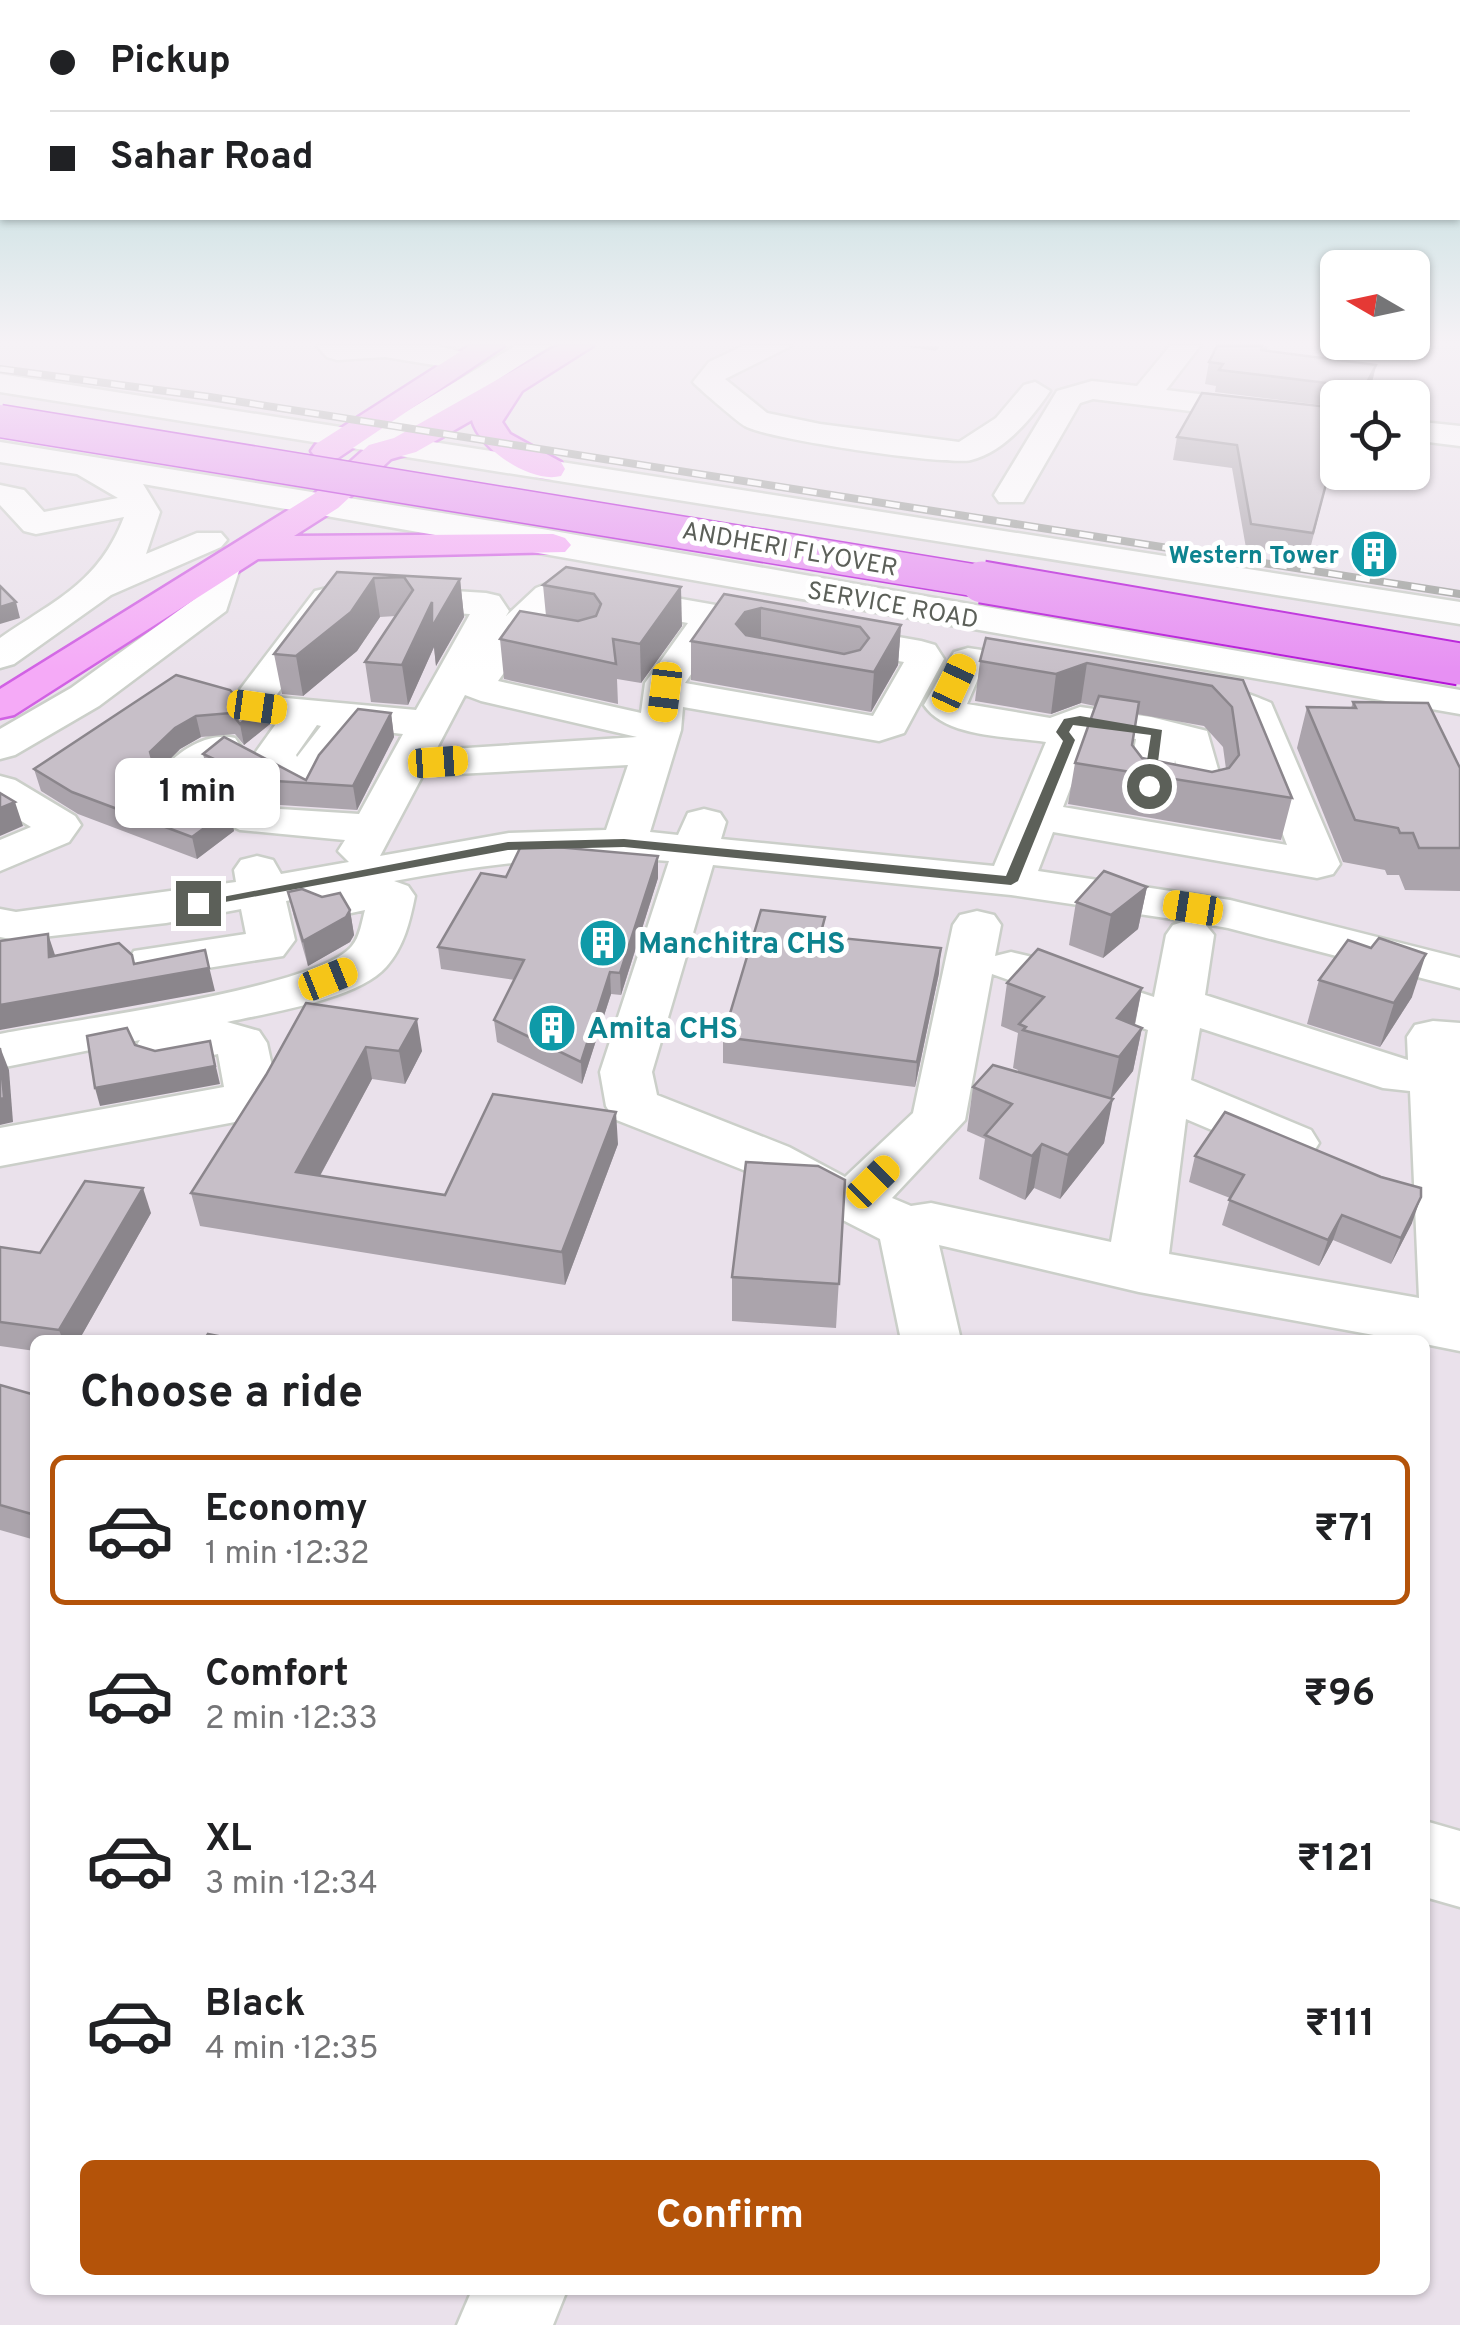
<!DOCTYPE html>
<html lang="en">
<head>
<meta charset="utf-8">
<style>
  body { margin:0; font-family:Overpass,sans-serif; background:#f2f2f2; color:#202124; height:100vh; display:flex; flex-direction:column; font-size:38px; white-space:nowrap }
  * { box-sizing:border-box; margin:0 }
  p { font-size:32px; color:#757577 }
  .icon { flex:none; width:55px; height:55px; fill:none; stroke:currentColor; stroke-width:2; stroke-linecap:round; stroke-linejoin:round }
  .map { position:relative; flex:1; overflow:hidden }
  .side { position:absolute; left:30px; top:1335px; width:1400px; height:960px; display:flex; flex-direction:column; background:#fff; border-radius:15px; box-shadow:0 2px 8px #0004 }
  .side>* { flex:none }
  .hud { position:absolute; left:0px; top:0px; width:1460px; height:220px; box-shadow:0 2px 8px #0004; display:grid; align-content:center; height:220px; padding:0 50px; background:#fff }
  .needle { width:65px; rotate:279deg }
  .fabs { position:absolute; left:1320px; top:250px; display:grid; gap:20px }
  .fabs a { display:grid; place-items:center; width:110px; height:110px; border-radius:15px; background:#fff; box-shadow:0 2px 8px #0004; font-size:50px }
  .end { position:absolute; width:45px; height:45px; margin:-22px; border:12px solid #5c6059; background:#fff; box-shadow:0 0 0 5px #fff }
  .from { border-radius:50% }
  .bubble { position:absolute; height:70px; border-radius:15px; background:#fff; box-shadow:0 2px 8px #0004; font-size:32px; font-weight:700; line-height:70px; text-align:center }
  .car { position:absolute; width:30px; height:60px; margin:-30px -15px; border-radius:12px; box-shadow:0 0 8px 2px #0007; background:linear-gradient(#f5c518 24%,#345 0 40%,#f5c518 0 76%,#345 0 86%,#f5c518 0) }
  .hud b { display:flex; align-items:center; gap:35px; height:95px; font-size:38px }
  .hud b+b { border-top:2px solid #e0e0e0 }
  .hud i { width:25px; height:25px; background:#202124 }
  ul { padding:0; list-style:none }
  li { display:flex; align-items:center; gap:30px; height:150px; margin:0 20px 15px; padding:0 30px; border:5px solid transparent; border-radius:15px }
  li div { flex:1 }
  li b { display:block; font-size:38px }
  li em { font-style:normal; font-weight:700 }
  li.selected { border-color:#b45309 }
  li>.icon { width:90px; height:90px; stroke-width:1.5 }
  h2 { padding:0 50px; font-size:45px; line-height:120px }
  .primary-button { display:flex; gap:20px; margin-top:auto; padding:20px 50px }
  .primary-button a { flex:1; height:115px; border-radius:15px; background:#b45309; color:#fff; font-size:40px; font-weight:700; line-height:115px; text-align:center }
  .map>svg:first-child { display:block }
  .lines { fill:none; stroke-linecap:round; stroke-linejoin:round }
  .minor-casing { stroke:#cbcfc9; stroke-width:5 }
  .major-casing { stroke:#d161e4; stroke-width:5 }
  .minor { fill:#fff; fill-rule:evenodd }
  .major { fill:#f5aaf7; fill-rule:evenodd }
  .rail-casing { stroke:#9d9f9c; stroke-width:8 }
  .rail { stroke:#fff; stroke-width:5; stroke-dasharray:14; stroke-linecap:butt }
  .highway-bridge-far1-casing { stroke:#b514d8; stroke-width:35; stroke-linecap:butt }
  .highway-bridge-casing { stroke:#b514d8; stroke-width:45; stroke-linecap:butt }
  .highway-bridge-far1 { stroke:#e790f3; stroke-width:32 }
  .highway-bridge { stroke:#e790f3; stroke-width:41 }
  .wall { fill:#aba4ac; fill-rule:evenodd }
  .shaded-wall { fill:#8b868c }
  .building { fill:#c7bfc8; stroke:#8b868c; stroke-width:2.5; fill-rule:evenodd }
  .route { fill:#5c6059 }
  .labels { text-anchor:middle; stroke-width:10; stroke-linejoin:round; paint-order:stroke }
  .far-street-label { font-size:25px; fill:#5c6059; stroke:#fff }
  .far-culture-label { font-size:25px; font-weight:bold; fill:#0d838f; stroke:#fff; text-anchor:end }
  .culture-label { font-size:30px; font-weight:bold; fill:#0d838f; stroke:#fff; text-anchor:start }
</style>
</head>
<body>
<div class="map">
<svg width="1460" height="2325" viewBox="0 0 1460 2325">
  <rect width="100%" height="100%" fill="#eae1eb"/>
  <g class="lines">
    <g class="minor-casing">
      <g id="minor">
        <path d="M317,346H438L475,355L480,361L465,370L385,357L337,360L327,357Z"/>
        <path d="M515,346H550L407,438L1460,602V624L394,455L380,462L369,459L364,450L0,392V374L372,432Z"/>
        <path d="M743,346H791L725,379L767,413L820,424L959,442L996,418L1024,385L1035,382L1050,391C1032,418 1004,452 971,460C948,466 766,439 745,426C740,424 695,385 693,382L709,362Z"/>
        <path d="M1170,346H1200L1166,390L1338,411V429L1093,399L1080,403L1023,502H999L994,495L1057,391L1092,381L1137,386Z"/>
        <path d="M1412,421L1460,426V446L1412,440Z"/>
        <path d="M0,442L548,530L1460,690V714L143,484L160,512L146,554L197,533H221L227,540L221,547L111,595L14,664L0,668V638C55,600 99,583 124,517L36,534L24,531L0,505V485L24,490L44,512L118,498L77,474L0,462Z"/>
        <path d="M222,557L235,560L240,568L226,611L99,706L15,755L0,759V729L71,688L196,598L209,560Z"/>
        <path d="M562,578L921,641L935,645L944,659L904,733L879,741L683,707L681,730L650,832L678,835L688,813L704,809L720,813L726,822L721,839L994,866L1046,742C1009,736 946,738 924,705L954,652L968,648L1054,661L1068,665L1074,673L1068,681L1054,685L980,674L967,704L1050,718L1080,707L1151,717L1207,731L1226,797L1219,806L1204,810L1135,796L1128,787L1136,739L1086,732L1090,737L1063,807L1287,845L1239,719L1169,703L1163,694L1169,685C1201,677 1242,690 1271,703L1340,864L1333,874L1317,878L1053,832L1038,871L1230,900L1460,958V988L1228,928L1205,924L1214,935L1205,995L1408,1060L1407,1037L1415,1025L1433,1021L1460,1023V1351L1425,1344V1340H1401L1139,1292L939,1245L961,1340H901L880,1239L751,1173L614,1119L606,1106L600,1072L669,861C575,852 486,864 394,881L408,886L415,896C410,921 404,947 386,967C358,999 269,1013 227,1022L259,1031L267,1043L278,1094L271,1106L235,1122L0,1166V1128L224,1087L218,1054L161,1065L143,1060L135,1048L140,1040L0,1068V1034C64,1021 317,989 352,946C360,937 362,921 365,910L328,918L311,914L305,904L310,896L286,901L295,940L283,956L151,977L134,973L127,962L134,951L246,934L241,909L166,923L16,940L0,937V909L16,912L236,882L234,870L241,860L257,856L273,860L281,874L349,862L338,851L345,840L240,830L164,794L158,776C174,753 207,731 235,738L241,747L202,779L264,808L359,814L403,734L360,729C334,775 293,814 253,756L278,721L243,716L232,700L315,591L344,584L486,593L499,596L509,611L506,616L536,588ZM567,601L688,623L645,683L641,713L498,681L539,625ZM341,607L344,606L470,614L416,710L275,697ZM722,629L904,662L873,716L685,683ZM465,695L481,701L637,737L436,750ZM317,725L321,726L297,757L296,755ZM1175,760L1179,779L1173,778ZM628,765L606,830L509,833L380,856L425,771L438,775ZM713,865L1011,895L1186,921L1173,925L1166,935L1154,997L1028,956L1011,952L995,956L1001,925L994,915L977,911L960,915L953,925L913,1113L845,1177L789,1147L657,1095L652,1072ZM992,974L1148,1030L1111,1242L931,1203L911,1206L892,1198L965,1120ZM1200,1028L1383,1088L1410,1091L1419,1298L1169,1254L1186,1119L1273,1156L1292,1162L1311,1156L1319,1143L1311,1130L1191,1080Z"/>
        <path d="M0,776L15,780L75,816L81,825L69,842L0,871V840L31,827L0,808Z"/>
        <path d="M1425,1821L1460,1831V1907L1425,1897Z"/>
        <path d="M472,2290H567L553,2325H457Z"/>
      </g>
    </g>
    <g class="major-casing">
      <g id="major">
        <path d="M469,346H504L338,458H316L311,451L316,444Z"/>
        <path d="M557,346H593L522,391L502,422L510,434L561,462L565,469L561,476C530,484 479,448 472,420L416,452L391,459L338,508L294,536L553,534L565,538L571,545L565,552L258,559L14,715L0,718V689L314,494L369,445L394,438Z"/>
      </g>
    </g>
    <use href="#minor" class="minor"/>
    <use href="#major" class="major"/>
    <g class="rail-casing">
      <path id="rail" d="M0,369L210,397L1460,594"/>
    </g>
    <use href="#rail" class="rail"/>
    <g class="highway-bridge-far1-casing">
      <path id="highway-bridge-far1" d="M0,421L997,584"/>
    </g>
    <g class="highway-bridge-casing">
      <path id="highway-bridge" d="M982,582L1460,664"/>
    </g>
    <use href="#highway-bridge-far1" class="highway-bridge-far1"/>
    <use href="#highway-bridge" class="highway-bridge"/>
  </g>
  <g class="wall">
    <path d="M903,346H940L936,351Z"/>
    <path d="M1217,346H1268L1266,351L1376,365L1371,387L1365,398H1338V407L1215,392L1216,386L1205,384L1209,362Z"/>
    <path d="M1372,346H1415L1411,359L1370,354Z"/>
    <path d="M1338,408V450L1333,459L1308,557L1246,548L1232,468L1173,460L1177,437Z"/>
    <path d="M566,567L682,626L641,683L617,679L618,704L504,679L500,639L546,616L543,585Z"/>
    <path d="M337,572L460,579L464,617L436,666L434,647L408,705L371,702L365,662L396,616L380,617L357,651L303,696L282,694L274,654Z"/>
    <path d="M724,594L901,625L898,665L871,712L691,680V641Z"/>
    <path d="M986,638L1243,680L1292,798L1281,840L1068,804L1075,763L1095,706L1081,703L1051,714L975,701L980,661ZM1137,714L1204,726L1223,747L1226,769L1212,772L1142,758L1132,745Z"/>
    <path d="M238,699L270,724L244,745L235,734L201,737L180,749L156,773L157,776L229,810L234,831L197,859L78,814L41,791L34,769Z"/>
    <path d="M1353,702L1460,768V891L1405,890L1399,875H1387L1385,870L1343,862L1297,748L1307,707L1351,708Z"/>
    <path d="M391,713L394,737L357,810L265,804L209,778L203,754L306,780Z"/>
    <path d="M506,877L658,878L621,995L611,994L582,1084L497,1042L494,1020L515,980L441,969L438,947Z"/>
    <path d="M1147,887L1138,929L1103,958L1069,945L1076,902Z"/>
    <path d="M288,892L350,910L354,935L350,942L308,966L294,917Z"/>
    <path d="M824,937L939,973L915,1087L723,1063V1037Z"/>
    <path d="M1319,980L1412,997L1380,1047L1307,1024Z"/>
    <path d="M1007,983L1142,988L1135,1025L1142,1028L1133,1071L1111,1099L1104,1143L1060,1199L1034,1188L1025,1200L979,1179L985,1139L967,1131L973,1087L1017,1072L1018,1070L1013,1068L1018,1033L1001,1026Z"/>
    <path d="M306,1003L422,1051L405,1084L372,1079L320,1176L445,1195L618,1144L565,1285L200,1226L191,1193L266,1075Z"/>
    <path d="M1195,1156L1412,1223L1391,1264L1333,1240L1319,1266L1222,1225L1230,1198L1189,1182Z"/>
    <path d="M845,1180L836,1328L732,1321V1277Z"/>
    <path d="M151,1213L79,1340H35V1351L0,1346V1247L40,1253Z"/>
    <path d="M0,1385L35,1395V1540L0,1530Z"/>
  </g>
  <g class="shaded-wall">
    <path d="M1376,365L1371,387L1365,398H1359Z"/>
    <path d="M374,578L380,617L357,651L303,696L296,656Z"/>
    <path d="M460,579L464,617L436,666L434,647L408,705L402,665L432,602Z"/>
    <path d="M681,587L682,626L641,683L640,644Z"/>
    <path d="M16,602L20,618L0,624V607Z"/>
    <path d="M761,608V647L736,648V624L745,612Z"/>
    <path d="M901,625L898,665L871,712L874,672Z"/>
    <path d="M1087,663L1081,703L1051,714L1056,674Z"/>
    <path d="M266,703L270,724L244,745L240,724Z"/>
    <path d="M391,713L394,737L357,810L353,786Z"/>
    <path d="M196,716L201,737L180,749L155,774L150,752L175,728Z"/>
    <path d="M15,802L23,826L0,836V808Z"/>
    <path d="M229,810L234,831L197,859L192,837Z"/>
    <path d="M658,856V878L621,995L620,973Z"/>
    <path d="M1147,887L1138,929L1103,958L1111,915Z"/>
    <path d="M350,910L354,935L350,942L308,966L303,941Z"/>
    <path d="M48,934L56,958L49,957Z"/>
    <path d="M941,948L939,973L915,1087L917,1062Z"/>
    <path d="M205,950L215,991L0,1030V1005L139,980Z"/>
    <path d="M1426,954L1412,997L1380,1047L1394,1003Z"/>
    <path d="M610,972L611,994L582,1084L581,1062Z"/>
    <path d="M1142,988L1133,1032L1117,1018Z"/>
    <path d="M417,1019L422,1051L405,1084L399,1051Z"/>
    <path d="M1142,1028L1133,1071L1110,1100L1119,1057Z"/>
    <path d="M210,1041L220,1084L100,1106L95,1088Z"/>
    <path d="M0,1047L9,1070L13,1122L0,1125Z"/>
    <path d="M366,1047L372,1079L304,1205L296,1172Z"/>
    <path d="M1113,1099L1104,1143L1060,1199L1068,1155Z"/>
    <path d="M616,1112L618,1144L565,1285L562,1252Z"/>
    <path d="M1042,1144L1034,1188L1025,1200L1032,1156Z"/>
    <path d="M143,1188L151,1213L79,1340H63L59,1330Z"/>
    <path d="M1421,1197L1412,1223L1391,1264L1401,1238Z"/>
    <path d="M1342,1215L1333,1240L1319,1266L1328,1240Z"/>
  </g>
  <g class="building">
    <path d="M1217,346H1262L1261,350L1376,365L1359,398H1345L1344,385L1219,370L1223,364L1209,362Z"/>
    <path d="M1202,393L1338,408V439L1313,533L1251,524L1237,445L1177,437Z"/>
    <path d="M566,567L681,587L640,644L613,639L616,664L500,639L520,611L578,621L596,616L601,604L594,594L543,585Z"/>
    <path d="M337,572L460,579L432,627V602L402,665L365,662L413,590L404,577L374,578L351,612L296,656L274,654Z"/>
    <path d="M0,586L16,602L0,607Z"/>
    <path d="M724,594L901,625L874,672L691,641ZM761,608L860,627L869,638L860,650L844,654L746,635L736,624L745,612Z"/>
    <path d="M986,638L1243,680L1292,798L1075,763L1099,696L1139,702L1132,745L1142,758L1212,772L1229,768L1239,755L1232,707L1212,686L1087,663L1056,674L980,661Z"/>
    <path d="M176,675L230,690L238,699L266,703L240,724L231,713L196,716L175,728L150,752L157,776L229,810L192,837L72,792L34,769Z"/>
    <path d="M1353,702L1428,703L1460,768V848H1419L1413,833H1400L1398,828L1355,820L1307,707L1356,708Z"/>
    <path d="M358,709L391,713L353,786L260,780L203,754L224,737L306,780L319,755Z"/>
    <path d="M0,793L15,802L0,808Z"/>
    <path d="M522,844L658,856L620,973L610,972L581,1062L494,1020L524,960L438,947L481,873L506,877Z"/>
    <path d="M1104,871L1147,887L1111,915L1076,902Z"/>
    <path d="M302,889L322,897L340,893L350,910L346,917L303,941L288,892Z"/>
    <path d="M761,910L825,917L820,936L941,948L917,1062L723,1037Z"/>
    <path d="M48,934L49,957L119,943L132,955L134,964L205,950L209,968L0,1005V941Z"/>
    <path d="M1379,938L1426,954L1394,1003L1319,980L1348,940L1371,948Z"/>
    <path d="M1038,949L1142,988L1117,1018L1142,1028L1119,1057L1023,1030L1026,1027L1019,1024L1044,997L1007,983Z"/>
    <path d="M306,1003L417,1019L399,1051L366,1047L296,1172L445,1195L493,1094L616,1112L562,1252L191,1193L266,1075Z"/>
    <path d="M127,1028L135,1045L155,1051L210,1041L215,1066L95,1088L87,1036Z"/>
    <path d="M0,1048L4,1098L0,1099Z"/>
    <path d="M993,1065L1113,1099L1068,1155L1042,1144L1032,1156L985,1135L1012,1104L973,1087Z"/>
    <path d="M1225,1112L1381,1177L1421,1188V1197L1401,1238L1342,1215L1328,1240L1229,1200L1244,1175L1195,1156Z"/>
    <path d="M746,1162L818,1166L845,1180L839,1284L732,1277Z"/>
    <path d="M85,1181L143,1188L59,1330L0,1322V1247L40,1253Z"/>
    <path d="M208,1334L238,1340H204Z"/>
    <path d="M0,1385L35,1395V1515L0,1505Z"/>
  </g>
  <linearGradient id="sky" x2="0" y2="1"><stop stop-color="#9bcfcd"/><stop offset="0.51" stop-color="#f6f2f6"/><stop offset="1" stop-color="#f6f2f6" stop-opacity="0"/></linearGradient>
  <rect width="1460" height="672" fill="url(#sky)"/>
  <path class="route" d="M1080,716L1162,730L1155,786L1149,789L1143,786L1151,735L1073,725L1069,732L1075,740L1018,881L1011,885L624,847L508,850L198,907L191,903L508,842L624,839L1006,876L1063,741L1056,732L1064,719Z"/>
  <defs>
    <g id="building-disc" transform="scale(2.5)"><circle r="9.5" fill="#0f9aa8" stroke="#fff"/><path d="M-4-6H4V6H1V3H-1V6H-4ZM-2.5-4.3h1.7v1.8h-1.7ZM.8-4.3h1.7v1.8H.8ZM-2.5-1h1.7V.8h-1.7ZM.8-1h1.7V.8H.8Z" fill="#fff"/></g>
  </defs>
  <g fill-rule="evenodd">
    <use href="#building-disc" x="1374" y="554"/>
    <use href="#building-disc" x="603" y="943"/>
    <use href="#building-disc" x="552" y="1028"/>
  </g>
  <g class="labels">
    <g class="far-street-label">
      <text transform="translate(790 548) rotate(10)" y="9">ANDHERI FLYOVER</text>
      <text transform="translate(893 604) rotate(10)" y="9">SERVICE ROAD</text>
    </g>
    <g class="far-culture-label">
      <text x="1339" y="563">Western Tower</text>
    </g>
    <g class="culture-label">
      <text x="638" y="953">Manchitra CHS</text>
      <text x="587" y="1038">Amita CHS</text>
    </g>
  </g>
</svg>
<div class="fabs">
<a><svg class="needle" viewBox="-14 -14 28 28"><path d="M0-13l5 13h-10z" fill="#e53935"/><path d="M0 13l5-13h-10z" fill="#757577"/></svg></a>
<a><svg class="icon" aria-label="locate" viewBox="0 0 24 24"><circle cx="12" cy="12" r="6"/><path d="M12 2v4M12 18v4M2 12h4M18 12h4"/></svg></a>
</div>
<i class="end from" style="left:1149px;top:786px"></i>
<i class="end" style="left:198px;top:903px"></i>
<div class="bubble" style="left:115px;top:758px;width:165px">1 min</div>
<i class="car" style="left:954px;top:683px;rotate:25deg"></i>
<i class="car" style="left:665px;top:692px;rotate:187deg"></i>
<i class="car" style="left:257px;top:707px;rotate:98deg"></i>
<i class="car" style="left:438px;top:762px;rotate:86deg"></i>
<i class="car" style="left:1193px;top:908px;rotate:279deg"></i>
<i class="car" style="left:328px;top:979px;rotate:68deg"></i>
<i class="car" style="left:873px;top:1182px;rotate:45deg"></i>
<div class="hud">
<b><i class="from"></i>Pickup</b>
<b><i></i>Sahar Road</b>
</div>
<section class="side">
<h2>Choose a ride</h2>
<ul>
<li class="selected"><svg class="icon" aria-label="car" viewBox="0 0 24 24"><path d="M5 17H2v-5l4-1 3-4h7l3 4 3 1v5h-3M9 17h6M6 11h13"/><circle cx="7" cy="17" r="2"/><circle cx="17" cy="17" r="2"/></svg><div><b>Economy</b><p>1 min · 12:32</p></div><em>₹71</em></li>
<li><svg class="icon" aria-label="car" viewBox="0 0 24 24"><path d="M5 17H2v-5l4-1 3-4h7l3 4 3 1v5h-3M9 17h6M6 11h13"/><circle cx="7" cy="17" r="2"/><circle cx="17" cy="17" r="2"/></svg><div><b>Comfort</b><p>2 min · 12:33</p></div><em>₹96</em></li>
<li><svg class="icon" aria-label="car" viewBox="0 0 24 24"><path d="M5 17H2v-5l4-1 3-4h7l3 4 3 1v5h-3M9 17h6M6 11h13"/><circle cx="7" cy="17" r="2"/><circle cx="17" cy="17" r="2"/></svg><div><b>XL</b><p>3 min · 12:34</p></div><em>₹121</em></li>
<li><svg class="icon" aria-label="car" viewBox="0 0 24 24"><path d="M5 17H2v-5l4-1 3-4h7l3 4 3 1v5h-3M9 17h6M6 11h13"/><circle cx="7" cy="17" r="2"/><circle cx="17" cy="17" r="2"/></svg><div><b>Black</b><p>4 min · 12:35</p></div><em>₹111</em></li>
</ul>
<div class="primary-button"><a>Confirm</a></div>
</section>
</div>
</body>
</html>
